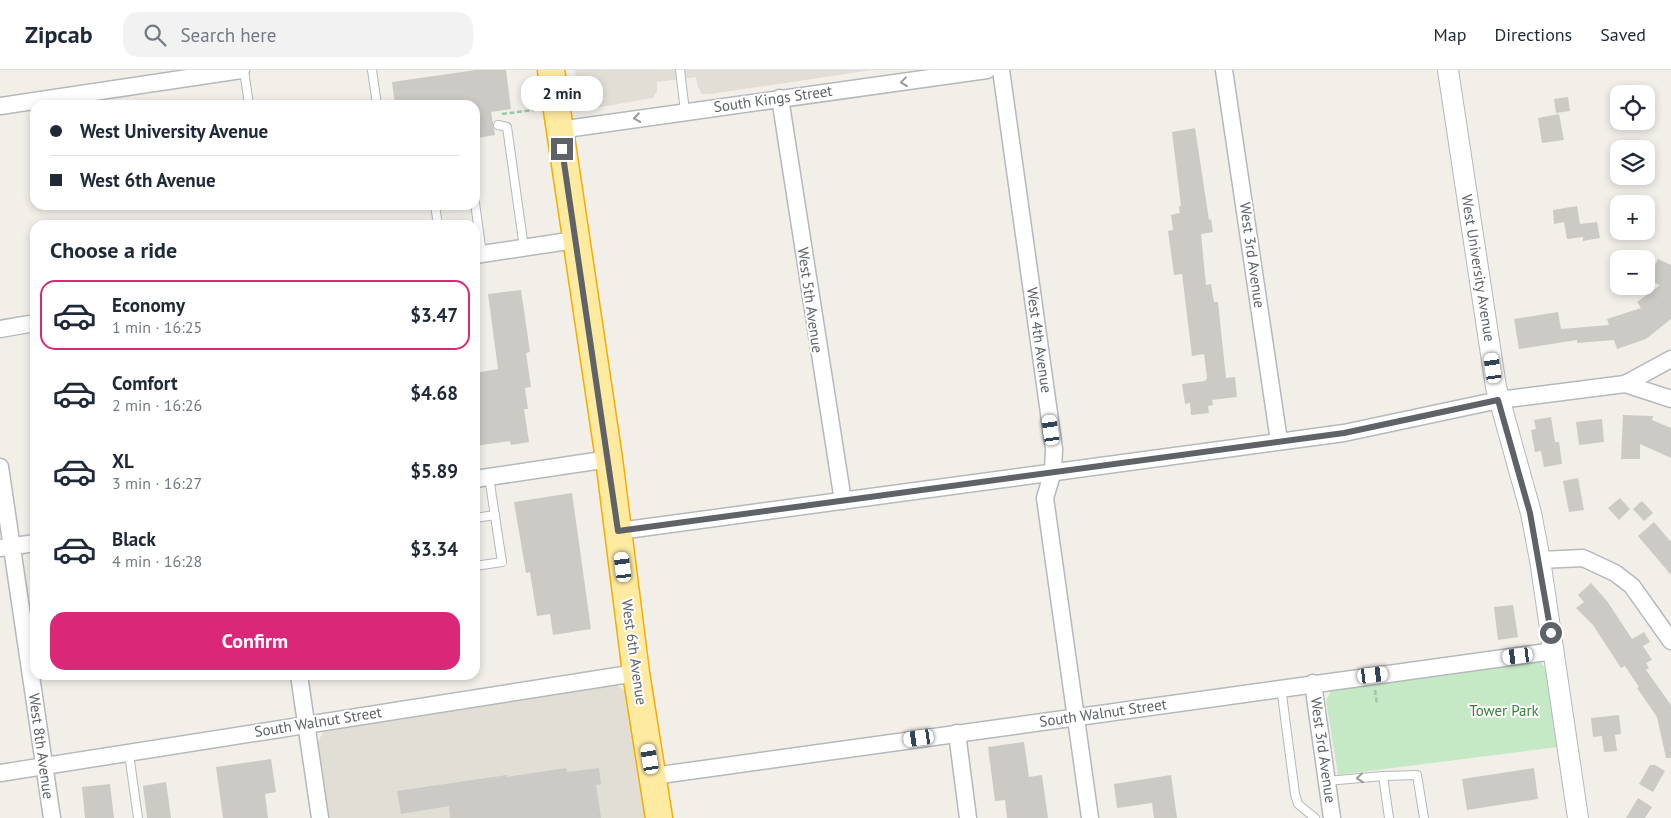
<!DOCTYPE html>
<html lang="en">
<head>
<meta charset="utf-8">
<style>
  body { margin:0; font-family:"PT Sans",sans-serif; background:#f2f2f3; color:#1f2937; height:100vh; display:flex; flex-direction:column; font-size:19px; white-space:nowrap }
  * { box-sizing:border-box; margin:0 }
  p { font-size:16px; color:#747a83 }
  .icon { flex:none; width:28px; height:28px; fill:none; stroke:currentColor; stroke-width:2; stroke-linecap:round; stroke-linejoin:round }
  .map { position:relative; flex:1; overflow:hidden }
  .side { position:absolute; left:30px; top:150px; width:450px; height:460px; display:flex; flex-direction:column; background:#fff; border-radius:15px; box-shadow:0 2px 8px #0003 }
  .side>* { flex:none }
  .guide { position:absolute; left:30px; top:30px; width:450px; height:110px; border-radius:15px; box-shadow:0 2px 8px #0003; display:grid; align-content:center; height:110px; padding:0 20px; background:#fff }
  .tools { position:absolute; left:1610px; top:15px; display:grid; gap:10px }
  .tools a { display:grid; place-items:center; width:45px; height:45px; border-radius:10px; background:#fff; box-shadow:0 2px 8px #0003; font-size:25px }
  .end { position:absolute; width:22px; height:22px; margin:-11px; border:6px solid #5f6368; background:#fff; box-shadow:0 0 0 2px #fff }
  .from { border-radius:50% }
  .bubble { position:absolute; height:35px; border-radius:15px; background:#fff; box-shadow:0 2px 8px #0003; font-size:16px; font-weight:800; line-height:35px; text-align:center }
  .car { position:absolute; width:15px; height:30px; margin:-15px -8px; border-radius:6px; box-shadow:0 0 4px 1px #0007; background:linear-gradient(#fff 24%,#345 0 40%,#fff 0 76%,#345 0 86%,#fff 0) }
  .guide b { display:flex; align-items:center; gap:18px; height:48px; font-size:19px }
  .guide b+b { border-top:1px solid #e0e1e3 }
  .guide i { width:12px; height:12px; background:#1f2937 }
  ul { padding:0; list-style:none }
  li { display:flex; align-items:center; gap:15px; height:70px; margin:0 10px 8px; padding:0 10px; border:2px solid transparent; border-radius:15px }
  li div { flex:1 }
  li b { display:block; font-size:19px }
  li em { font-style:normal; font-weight:800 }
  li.active { border-color:#db2777 }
  li>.icon { width:45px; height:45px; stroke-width:1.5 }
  h2 { padding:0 20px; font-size:22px; line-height:60px }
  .cta { display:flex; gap:10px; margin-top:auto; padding:10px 20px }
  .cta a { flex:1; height:58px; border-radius:15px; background:#db2777; color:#fff; font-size:20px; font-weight:800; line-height:58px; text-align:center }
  header { display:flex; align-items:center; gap:30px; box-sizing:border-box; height:70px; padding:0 25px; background:#fff; border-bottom:1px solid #e0e1e3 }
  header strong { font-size:24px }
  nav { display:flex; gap:28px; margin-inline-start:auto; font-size:18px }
  .search { width:350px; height:45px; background:#f2f2f3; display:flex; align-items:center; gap:12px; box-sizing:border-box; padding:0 18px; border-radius:15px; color:#747a83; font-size:19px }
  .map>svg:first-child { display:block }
  .education { fill:#e1ded6 }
  .green { fill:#c5e8c5 }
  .building { fill:#cccac5 }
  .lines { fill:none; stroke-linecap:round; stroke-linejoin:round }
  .service-casing { stroke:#b5b8bc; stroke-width:10 }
  .minor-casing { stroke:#b5b8bc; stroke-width:19 }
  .tertiary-casing { stroke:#b5b8bc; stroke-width:22 }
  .trunk-casing { stroke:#f9ab00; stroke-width:29 }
  .path { stroke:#9cc7a9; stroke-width:2.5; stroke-dasharray:5 2.5; stroke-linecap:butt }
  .service { stroke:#fff; stroke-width:8 }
  .minor { stroke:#fff; stroke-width:16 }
  .tertiary { stroke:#fff; stroke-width:20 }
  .trunk { stroke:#feeaa1; stroke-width:26 }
  .oneway { stroke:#979a9d }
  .route { stroke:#5f6368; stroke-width:6 }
  .labels { text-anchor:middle; stroke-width:4; stroke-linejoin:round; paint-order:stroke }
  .street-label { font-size:15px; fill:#5f6368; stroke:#fff }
  .park-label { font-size:15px; fill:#348238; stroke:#fff }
</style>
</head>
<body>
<header>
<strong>Zipcab</strong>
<div class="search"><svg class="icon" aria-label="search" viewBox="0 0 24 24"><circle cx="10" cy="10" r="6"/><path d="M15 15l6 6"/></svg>Search here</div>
<nav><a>Map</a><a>Directions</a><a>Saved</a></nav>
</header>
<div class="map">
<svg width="1671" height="748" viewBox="0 0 1671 748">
  <rect width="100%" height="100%" fill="#f1efe8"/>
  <g class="education">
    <path d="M575,0H872L711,24H702L698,17L696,7L657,12V21L653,28L589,39L580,34Z"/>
    <path d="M615,615L623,619L628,624L649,748H328L318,672L323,662L331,658Z"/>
  </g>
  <path class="green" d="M1540,592L1546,599L1557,677L1338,705L1326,630L1332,620Z"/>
  <g class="building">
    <path d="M476,0H506L511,39L491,42L495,65L478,68L475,35H395L392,12Z"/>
    <path d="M1568,27L1570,41L1556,43L1554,29Z"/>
    <path d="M1559,44L1564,70L1542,73L1538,48Z"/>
    <path d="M1195,58L1209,150L1211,149L1213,162L1201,164L1206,215L1211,214L1214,232H1218L1226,308L1235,307L1237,327L1212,330L1213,335L1208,336L1209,343L1191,345L1190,333L1185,334L1182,314L1205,311L1207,308L1204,284L1192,286L1182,204L1174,205L1168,161L1173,160L1171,145L1180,143L1179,136H1181L1172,62Z"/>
    <path d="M1577,136L1580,154L1597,152L1600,168L1583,171V167L1567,169L1564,152L1554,154L1553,140Z"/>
    <path d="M1658,189L1671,195V249L1646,269L1617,279L1614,270L1577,273V270L1519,279L1514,249L1558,242L1561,259L1609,255L1607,249L1641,238L1637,232L1660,215L1648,210Z"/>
    <path d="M521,220L530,282L526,283L531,317L525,318L528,339H524L529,372L511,375L510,371L475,376V303L498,299L488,224Z"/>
    <path d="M1623,345L1653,346L1652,350L1671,358V388L1640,374V389H1621Z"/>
    <path d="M1551,347L1555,372H1559L1562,394L1544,397L1541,381L1535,382L1531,360L1536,359L1534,350Z"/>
    <path d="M1602,349L1604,372L1579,375L1576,352Z"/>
    <path d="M1578,408L1584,440L1569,442L1563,411Z"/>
    <path d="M572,423L591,559L553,565L550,544L537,546L530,502L526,503L514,432Z"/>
    <path d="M1620,428L1630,439L1619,450L1608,438Z"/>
    <path d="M1642,431L1653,443L1644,451L1633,439Z"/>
    <path d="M1654,452L1671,472V505L1638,466Z"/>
    <path d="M1591,513L1607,531L1632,569L1644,562L1650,572L1643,576L1652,590L1646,593L1649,598L1646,600L1671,635V688H1666L1657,647L1637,618L1639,617L1625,596L1621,598L1593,555L1576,538L1584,532L1578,525Z"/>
    <path d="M1513,535L1518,567L1498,570L1494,537Z"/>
    <path d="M1619,645L1621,664L1615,665L1617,681L1604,682L1602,666L1593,667L1591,648Z"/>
    <path d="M1024,672L1029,707L1042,705L1048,748H1007L1005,730L995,731L988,677Z"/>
    <path d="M271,689L276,722L265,724L268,748H223L216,697Z"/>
    <path d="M1650,695H1655L1665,701L1653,722L1639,714Z"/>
    <path d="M566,698L567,702L599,698L601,714L596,715L601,748H450L449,736L401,744L397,721L507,705V707Z"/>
    <path d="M1534,698L1538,729L1467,740L1462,709Z"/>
    <path d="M1171,705L1177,748H1154L1152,733L1117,738L1114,714Z"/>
    <path d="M166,712L171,748H147L143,716Z"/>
    <path d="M110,714L114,748H85L82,717Z"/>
    <path d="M1638,728L1652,737L1645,748H1626Z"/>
  </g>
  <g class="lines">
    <g class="service-casing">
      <g id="service">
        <path d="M244,0L249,35"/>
        <path d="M372,0L377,35"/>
        <path d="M680,0L685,41"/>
        <path d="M498,55L507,57L524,178"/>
        <path d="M475,133L482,184"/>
        <path d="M435,135L438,155"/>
        <path d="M475,448L495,445"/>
        <path d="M475,496L502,492L489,407"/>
        <path d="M1281,617L1295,724L1298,734L1315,748"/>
        <path d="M129,684L138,748"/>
        <path d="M1383,706L1417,705L1424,748"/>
        <path d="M1327,711L1383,706L1389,748"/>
      </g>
    </g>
    <g class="minor-casing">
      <g id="minor">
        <path d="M1001,0L1054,379L1053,401L1045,428L1090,748"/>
        <path d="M1224,0L1279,371"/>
        <path d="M780,28L843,431"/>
        <path d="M0,36L241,0"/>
        <path d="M559,60L987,0"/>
        <path d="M475,185L575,170"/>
        <path d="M0,259L35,253"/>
        <path d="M1625,314L1671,289"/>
        <path d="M0,397L52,748"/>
        <path d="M475,409L609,389"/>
        <path d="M619,461L1344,363L1499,330L1625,314L1671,329"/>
        <path d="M0,478L35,473"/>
        <path d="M1540,490L1583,488L1615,503L1632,516L1671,571"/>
        <path d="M299,605L320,748"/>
        <path d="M1313,613L1332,748"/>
        <path d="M957,663L968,748"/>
        <path d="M0,703L636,603"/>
        <path d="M653,706L1554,581"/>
      </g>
    </g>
    <g class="tertiary-casing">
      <path id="tertiary" d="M1448,0L1496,317L1531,443L1540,490L1578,748"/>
    </g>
    <g class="trunk-casing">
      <path id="trunk" d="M551,0L609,389L636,603L659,748"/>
    </g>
    <g class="path">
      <path d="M502,44L533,40L536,37"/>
      <path d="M1375,620L1377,635"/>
    </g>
    <use href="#service" class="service"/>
    <use href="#minor" class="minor"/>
    <use href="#tertiary" class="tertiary"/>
    <use href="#trunk" class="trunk"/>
  </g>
  <defs><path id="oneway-chevron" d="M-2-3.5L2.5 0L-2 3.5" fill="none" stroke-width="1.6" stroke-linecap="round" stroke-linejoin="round" transform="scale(1.25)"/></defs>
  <g class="oneway">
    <use href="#oneway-chevron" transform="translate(904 12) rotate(173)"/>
    <use href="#oneway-chevron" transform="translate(637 48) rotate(171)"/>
    <use href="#oneway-chevron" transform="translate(1360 708) rotate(174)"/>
  </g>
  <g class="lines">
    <path class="route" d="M562,79L618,461L1344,363L1498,330L1530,443L1551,563"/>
  </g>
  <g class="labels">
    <g class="street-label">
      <text transform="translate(773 29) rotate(-8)" y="5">South Kings Street</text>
      <text transform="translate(1252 185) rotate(82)" y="5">West 3rd Avenue</text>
      <text transform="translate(1478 198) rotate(81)" y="5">West University Avenue</text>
      <text transform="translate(810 230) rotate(82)" y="5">West 5th Avenue</text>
      <text transform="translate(1039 270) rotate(82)" y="5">West 4th Avenue</text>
      <text transform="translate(634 582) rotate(82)" y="5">West 6th Avenue</text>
      <text transform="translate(1103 643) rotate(-8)" y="5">South Walnut Street</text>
      <text transform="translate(318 652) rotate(-9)" y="5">South Walnut Street</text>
      <text transform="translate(41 676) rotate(82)" y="5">West 8th Avenue</text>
      <text transform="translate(1323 680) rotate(82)" y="5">West 3rd Avenue</text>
    </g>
    <g class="park-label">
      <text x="1504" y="646">Tower Park</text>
    </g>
  </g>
</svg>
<div class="tools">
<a><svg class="icon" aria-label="locate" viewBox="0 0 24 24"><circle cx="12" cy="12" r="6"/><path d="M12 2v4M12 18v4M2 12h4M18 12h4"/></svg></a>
<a><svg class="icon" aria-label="layers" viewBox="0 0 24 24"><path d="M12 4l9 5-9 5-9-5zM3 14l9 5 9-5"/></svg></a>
<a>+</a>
<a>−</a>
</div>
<i class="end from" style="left:1551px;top:563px"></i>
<i class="end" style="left:562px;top:79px"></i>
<div class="bubble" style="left:521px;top:6px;width:82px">2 min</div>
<i class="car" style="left:1493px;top:298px;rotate:352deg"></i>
<i class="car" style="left:1051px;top:360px;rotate:352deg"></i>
<i class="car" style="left:623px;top:497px;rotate:353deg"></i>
<i class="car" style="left:1518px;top:586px;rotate:263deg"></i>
<i class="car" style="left:1373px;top:605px;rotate:83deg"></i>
<i class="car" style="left:919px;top:668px;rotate:262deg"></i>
<i class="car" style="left:650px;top:689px;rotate:350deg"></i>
<div class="guide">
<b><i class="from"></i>West University Avenue</b>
<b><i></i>West 6th Avenue</b>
</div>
<section class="side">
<h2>Choose a ride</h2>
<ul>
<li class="active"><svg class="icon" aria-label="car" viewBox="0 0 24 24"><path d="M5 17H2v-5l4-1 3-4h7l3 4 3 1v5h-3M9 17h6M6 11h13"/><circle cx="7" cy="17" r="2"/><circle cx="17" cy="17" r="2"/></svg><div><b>Economy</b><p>1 min · 16:25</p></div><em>$3.47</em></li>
<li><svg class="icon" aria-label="car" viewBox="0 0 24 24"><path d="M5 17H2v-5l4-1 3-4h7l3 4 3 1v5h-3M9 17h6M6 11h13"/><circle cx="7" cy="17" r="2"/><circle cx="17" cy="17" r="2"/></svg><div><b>Comfort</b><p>2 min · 16:26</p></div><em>$4.68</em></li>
<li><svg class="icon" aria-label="car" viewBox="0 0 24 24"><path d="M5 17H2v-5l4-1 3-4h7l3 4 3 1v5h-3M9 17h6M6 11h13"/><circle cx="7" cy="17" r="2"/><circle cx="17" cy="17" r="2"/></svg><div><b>XL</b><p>3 min · 16:27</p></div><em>$5.89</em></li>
<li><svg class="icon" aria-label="car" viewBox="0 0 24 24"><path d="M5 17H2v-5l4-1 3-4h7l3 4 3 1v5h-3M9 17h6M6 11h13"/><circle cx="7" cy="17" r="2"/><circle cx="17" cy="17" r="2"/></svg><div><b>Black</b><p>4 min · 16:28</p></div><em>$3.34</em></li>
</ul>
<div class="cta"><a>Confirm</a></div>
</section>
</div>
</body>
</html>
